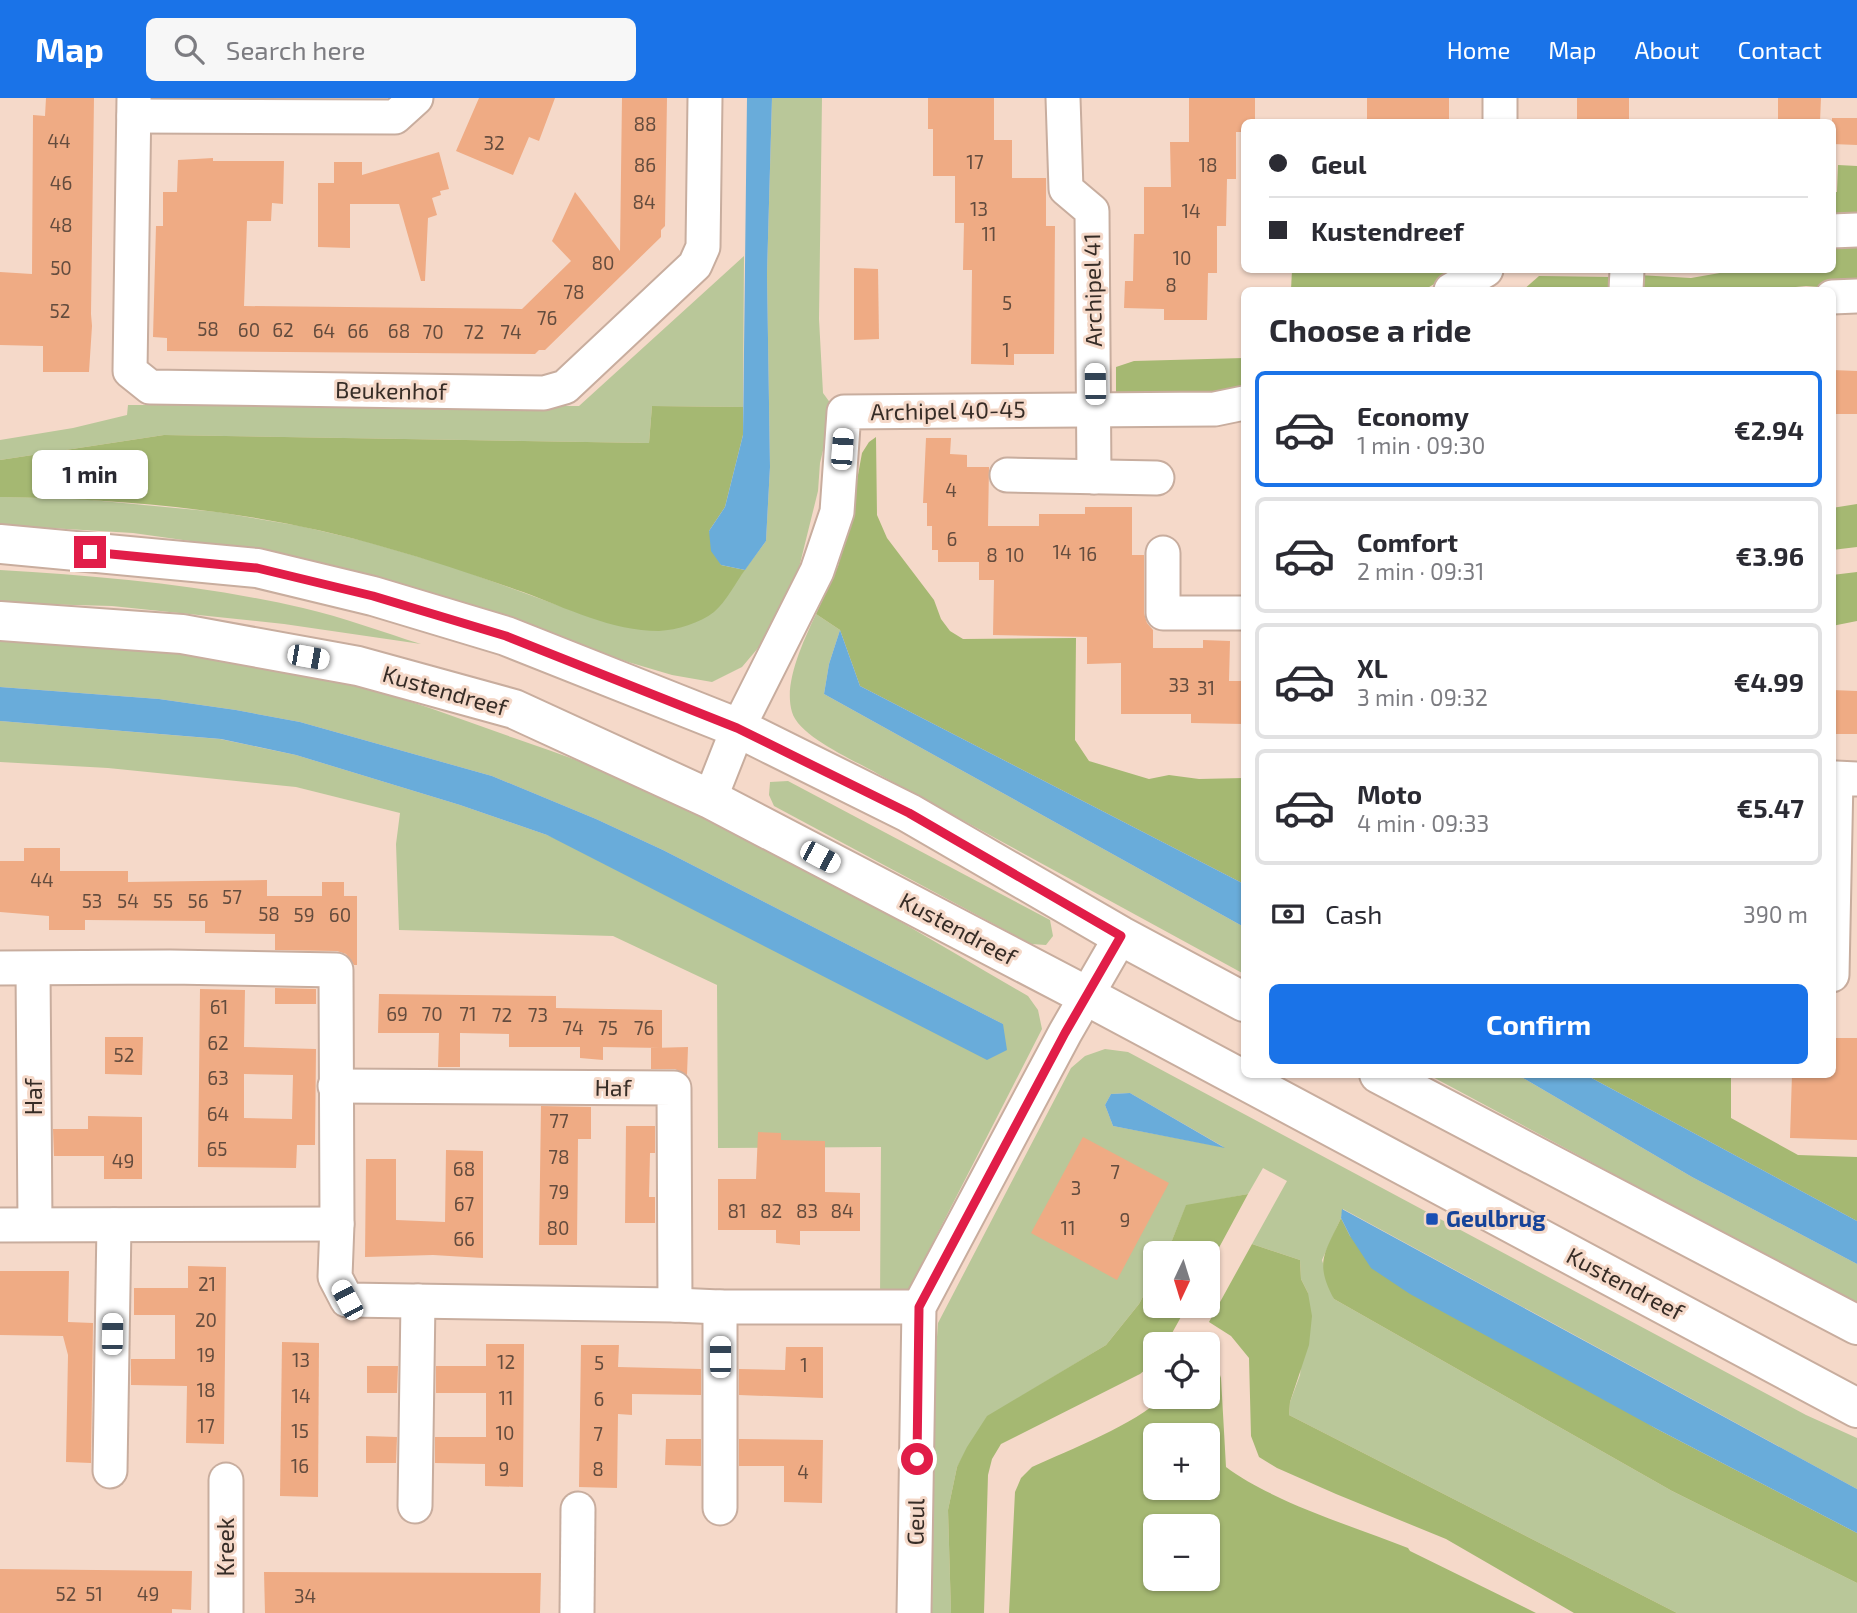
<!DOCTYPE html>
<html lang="en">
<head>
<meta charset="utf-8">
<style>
  body { margin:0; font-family:"Exo 2",sans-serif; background:#f7f7f7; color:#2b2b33; height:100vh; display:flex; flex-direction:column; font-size:26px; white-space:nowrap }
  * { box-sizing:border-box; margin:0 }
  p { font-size:23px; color:#7c7c81 }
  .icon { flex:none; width:38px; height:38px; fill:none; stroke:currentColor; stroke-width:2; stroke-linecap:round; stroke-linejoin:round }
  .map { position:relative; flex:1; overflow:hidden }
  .drawer { position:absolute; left:1241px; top:189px; width:595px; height:791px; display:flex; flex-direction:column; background:#fff; border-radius:10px; box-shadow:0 2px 5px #0004 }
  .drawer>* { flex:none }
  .banner { position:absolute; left:1241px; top:21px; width:595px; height:154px; border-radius:10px; box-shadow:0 2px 5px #0004; display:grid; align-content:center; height:154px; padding:0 28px; background:#fff }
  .needle { width:46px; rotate:184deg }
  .tools { position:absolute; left:1143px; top:1143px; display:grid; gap:14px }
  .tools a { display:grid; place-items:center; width:77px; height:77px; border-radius:10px; background:#fff; box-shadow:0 2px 5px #0004; font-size:35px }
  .end { position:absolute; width:32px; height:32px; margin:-16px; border:9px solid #e11d48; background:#fff; box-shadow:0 0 0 4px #fff }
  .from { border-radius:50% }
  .bubble { position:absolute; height:49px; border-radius:10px; background:#fff; box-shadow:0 2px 5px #0004; font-size:23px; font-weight:700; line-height:49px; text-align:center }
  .car { position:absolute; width:21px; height:42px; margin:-21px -10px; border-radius:9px; box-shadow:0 0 5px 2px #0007; background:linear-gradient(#fff 24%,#345 0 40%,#fff 0 76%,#345 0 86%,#fff 0) }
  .banner b { display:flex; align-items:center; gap:24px; height:66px; font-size:26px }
  .banner b+b { border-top:2px solid #e1e1e2 }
  .banner i { width:18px; height:18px; background:#2b2b33 }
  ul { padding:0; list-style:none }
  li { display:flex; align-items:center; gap:21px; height:116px; margin:0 14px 10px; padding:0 14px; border:4px solid #e1e1e2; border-radius:10px }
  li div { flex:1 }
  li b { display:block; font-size:26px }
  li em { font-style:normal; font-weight:700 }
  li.on { border-color:#1a73e8 }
  li>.icon { width:63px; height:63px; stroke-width:1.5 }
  h2 { padding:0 28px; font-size:32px; line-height:84px }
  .pay { display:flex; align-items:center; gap:18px; height:77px; padding:0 28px; font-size:26px }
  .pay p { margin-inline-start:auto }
  .action { display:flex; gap:14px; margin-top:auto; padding:14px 28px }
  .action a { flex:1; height:80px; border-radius:10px; background:#1a73e8; color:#fff; font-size:28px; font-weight:700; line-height:80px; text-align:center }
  header { display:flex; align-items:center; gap:42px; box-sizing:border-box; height:98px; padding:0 35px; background:#1a73e8; color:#fff }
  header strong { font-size:33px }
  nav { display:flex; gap:38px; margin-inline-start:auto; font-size:24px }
  .search { width:490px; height:63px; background:#f7f7f7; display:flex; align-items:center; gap:18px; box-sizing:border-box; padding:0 24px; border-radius:10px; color:#7c7c81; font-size:26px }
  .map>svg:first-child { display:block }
  .green { fill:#b9c799; fill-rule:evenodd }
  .forest { fill:#a5b872; fill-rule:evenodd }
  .water { fill:#69acda }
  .building { fill:#efab84; fill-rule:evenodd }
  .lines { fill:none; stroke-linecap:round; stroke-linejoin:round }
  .street-casing { stroke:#c8ad9e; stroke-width:37 }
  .secondary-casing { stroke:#c8ad9e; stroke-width:42 }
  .street { stroke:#fff; stroke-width:33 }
  .secondary { stroke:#fff; stroke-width:38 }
  .route { stroke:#e11d48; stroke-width:9 }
  .transit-dot { fill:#1a4fb4; stroke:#f5d9c9; stroke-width:2.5 }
  .labels { text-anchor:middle; stroke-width:6; stroke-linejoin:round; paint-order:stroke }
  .number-label { font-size:19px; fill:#644c3e }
  .street-label { font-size:23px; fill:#362c26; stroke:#f5d9c9 }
  .transit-label { font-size:23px; font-weight:bold; fill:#164399; stroke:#f5d9c9; text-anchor:start }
</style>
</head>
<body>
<header>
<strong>Map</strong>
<div class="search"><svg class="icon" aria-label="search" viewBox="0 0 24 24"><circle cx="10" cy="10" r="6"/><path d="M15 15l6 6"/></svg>Search here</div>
<nav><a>Home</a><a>Map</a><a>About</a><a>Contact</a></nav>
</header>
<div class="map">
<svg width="1857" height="1515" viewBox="0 0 1857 1515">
  <rect width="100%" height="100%" fill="#f5d9c9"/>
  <g class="green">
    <path d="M772,0H822L819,221L823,295L839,317L826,340L820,365L818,393L795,486L770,536L742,569L712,584L672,577L628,564L463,506L233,449L133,435L0,427V399L70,400L218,414L300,428L364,443L450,468L593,520L714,513L766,443L770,369L767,176Z"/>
    <path d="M744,158L743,309L652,308L649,345L164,337L0,362V342L73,330L127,317L128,307L579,308Z"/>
    <path d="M0,472C102,478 203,487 303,510C343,519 382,534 421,546L284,526L112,508L0,505Z"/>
    <path d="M816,516L840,532L829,566L824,596L1244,829V876L878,676C856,663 799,639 792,614C783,585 804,542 816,516Z"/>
    <path d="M0,541C119,547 235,559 351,587C407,600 460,621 514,640C575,661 636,683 694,711C808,768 918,834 1028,898L1038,912L1042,931L903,1203L880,1202L881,1049L718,1050L717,887L613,838L399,832L396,746L400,715L296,689L108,670L0,664V623L220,641L296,657L460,707L547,737L1003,926L663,752L596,721L492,678L300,624L236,612L159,601L0,589Z"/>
    <path d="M788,683L1050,822L1053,838L1046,847L1031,846L774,708L769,697L770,684Z"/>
    <path d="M1105,951L1128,954L1806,1317L1857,1340V1391L1343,1111L1341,1120L1322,1162L1334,1201L1672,1393L1857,1485V1515H1677L1289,1317L1290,1304L1300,1277L1308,1195L1301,1181L1300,1162L1252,1146L1287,1083L1263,1070L1248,1096L1186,1108L1167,1155H1155V1176L1139,1206L1106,1247L987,1319L957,1369L948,1412L951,1515H932L934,1280L938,1225L1071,970L1085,958ZM1130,995L1222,1048L1223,1049L1113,1028L1105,1007L1111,996Z"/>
    <path d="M1429,977H1518L1692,1079L1857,1166V1204L1835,1195Z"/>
  </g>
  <g class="forest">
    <path d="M1838,67L1857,68V114L1832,117V94H1837Z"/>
    <path d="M1857,147V188L1834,190L1806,188L1766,192H1638V177L1691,180L1737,172H1832V149Z"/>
    <path d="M1292,172H1458L1424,192H1291Z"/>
    <path d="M1539,178L1613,179L1612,192H1523Z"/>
    <path d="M1244,260V290L1205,296L1116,297V269L1134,263Z"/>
    <path d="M652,308L743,309V337L725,409L709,433L721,467L745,472C736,484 726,504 714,514C700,525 677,532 659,533C612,533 566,510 523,494C478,478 433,463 387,450C262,413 130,401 0,399V362L164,337L649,345Z"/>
    <path d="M876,339L877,417L887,440L934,502L941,521L950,533L963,541L1076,540L1075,642L1089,663L1149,681L1169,677L1199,681L1244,680V786L860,588L840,532L816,516L838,468L849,426L862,355L869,344Z"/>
    <path d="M1857,406V449L1832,452V410Z"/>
    <path d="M1857,474V523L1832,528V477Z"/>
    <path d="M1586,977H1731V1020L1798,1057L1857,1059V1123Z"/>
    <path d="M1248,1096L1208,1170V1155H1167L1186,1107Z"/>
    <path d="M1341,1120L1350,1138L1655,1330L1857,1435V1485L1672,1393L1334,1201C1314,1164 1325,1155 1341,1120Z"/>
    <path d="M1252,1146L1300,1162L1301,1181L1308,1195L1312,1218L1309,1247L1290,1304L1289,1317L1677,1515H1574L1446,1441L1336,1396L1277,1370L1259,1359L1251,1338L1249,1260L1231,1238L1209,1224Z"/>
    <path d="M1155,1176V1208H1187L1166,1246H1155V1264L1140,1276L1001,1346L992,1361L988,1377L984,1515H951L948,1412L957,1369L967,1349L987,1318L1106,1247L1139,1206Z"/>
    <path d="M1208,1257L1215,1262L1221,1280L1226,1369C1273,1404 1352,1428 1408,1450L1410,1453L1536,1515H1009L1015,1394L1021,1380L1032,1369C1069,1352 1136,1326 1163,1299L1208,1298ZM1155,1337H1208V1390H1155ZM1155,1428H1208V1480H1155Z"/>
  </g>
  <g class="water">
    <path d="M747,0H772L767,176L770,369L766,443L745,472L721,467L711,453L709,433L725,409L743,337Z"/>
    <path d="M840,532L860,588L1244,786V829L824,596L829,566Z"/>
    <path d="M0,589L159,601L236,612L300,624L492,678L596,721L663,752L1003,926L1007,952L987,962L547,737L460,707L296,657L221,641L0,623Z"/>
    <path d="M1518,977H1586L1857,1123V1166L1692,1079Z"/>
    <path d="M1130,995L1225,1050L1113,1028L1105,1007L1111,996Z"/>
    <path d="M1342,1111L1857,1391V1435L1655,1330L1410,1196L1371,1170L1350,1138L1341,1120Z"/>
  </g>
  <g class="building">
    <path d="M46,0H94L91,216L92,228L89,274H43V248L0,247V174L32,176L33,17L45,18Z"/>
    <path d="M479,0H555L539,43L529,39L513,77L456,53Z"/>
    <path d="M622,0H667L665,128L661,132V139L545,252H539L535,256L167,253V240L153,239L156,128H163V94H177L178,62L213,60V63H284L283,106L272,105L271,123H247L244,208L522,211L571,163L552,143L575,94L620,153Z"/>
    <path d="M928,0H994V42H1012V80H1046V128H1055L1054,256H1014V267L971,266L972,172H963L964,125H955V78H933V31H928Z"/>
    <path d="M1189,0H1255V24H1244V34H1236V81H1227L1226,128H1217V175H1208L1207,222H1164V211L1124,210L1125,183H1133L1134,136H1144V89H1171L1170,44H1189Z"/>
    <rect x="1367" y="0" width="82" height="24"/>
    <path d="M1577,0H1629V23L1577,24Z"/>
    <path d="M1778,0H1821L1820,24H1778Z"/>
    <path d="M1832,20H1857V47L1832,46Z"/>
    <path d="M439,54L449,91L440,93L441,97L432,100L437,117L428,120L425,183H421L399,106H350V150L318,149V85H334V64H362V77Z"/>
    <path d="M854,170L878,171L879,241L854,242Z"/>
    <path d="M1832,272L1857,273V316H1832Z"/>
    <path d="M926,340H951L950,356L967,357V369H989L988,428H1039V416H1085V409H1132V457H1144V515L1147,525L1153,532V550H1203V542L1230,543L1229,583H1244V626L1191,625V616H1121V565L1087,566V539L993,537L994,482H979V464H938V452H932V428H927V405H923Z"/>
    <path d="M1832,592L1857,593V636H1832Z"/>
    <path d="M24,750H60V773H128V784L267,782V798H322V784H344V798H357V867H354L346,856L337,853L275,852V836L205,835V823L85,822V832H49V818L0,814V763H24Z"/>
    <path d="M275,890L316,891V906H275Z"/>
    <path d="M200,891L245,892L244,949L316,951L315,1047H297L296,1070L198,1069ZM244,976L293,977L292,1021L244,1020Z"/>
    <path d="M379,896L556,898V910L662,912V950L603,949V962L580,960V949H509V936L460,935V969H438L439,935H378Z"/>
    <path d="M105,939H143L142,977L105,976Z"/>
    <path d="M1832,940H1857V1042L1790,1040L1792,976H1832Z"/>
    <path d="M688,949L687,977L675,971H651V950Z"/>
    <path d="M541,1008L591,1009V1041H578L577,1147H539Z"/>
    <path d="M88,1018L142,1019V1081H104V1058H54L53,1031H88Z"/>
    <path d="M626,1028H655V1055H650L649,1099H655V1125H625Z"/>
    <path d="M758,1034L781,1035V1042L825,1043V1094L860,1095V1133H800V1147L776,1145V1132H718V1081H756Z"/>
    <path d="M1083,1039L1169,1085L1117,1182L1031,1135Z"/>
    <path d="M446,1052L483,1053V1160L433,1157L365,1159L366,1061H396V1122L445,1124Z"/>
    <path d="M188,1168L226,1169L224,1346L186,1345L187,1288L131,1287V1261H175V1217H134V1190H188Z"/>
    <path d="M0,1173H69L68,1224L93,1225L91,1365L66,1364L68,1257L63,1238L0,1237Z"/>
    <path d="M282,1244L319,1245L318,1399L280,1398Z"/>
    <path d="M486,1246H524L523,1389L485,1388V1366L435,1365V1339H486V1295H436V1268H486Z"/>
    <path d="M581,1247H619L618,1269L701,1271V1297L632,1296V1317L618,1316L617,1390L579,1389Z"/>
    <path d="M786,1249H823V1300L739,1297V1271L785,1272Z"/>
    <path d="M367,1268H398L397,1295H367Z"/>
    <path d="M366,1338L397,1339L396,1365H366Z"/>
    <path d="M666,1341H701V1368L665,1367Z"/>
    <path d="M739,1341L823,1342L822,1405L784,1404V1368H739Z"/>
    <path d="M0,1471L192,1473L191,1512L172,1511V1515H0Z"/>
    <path d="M264,1474L541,1475L540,1515H265Z"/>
  </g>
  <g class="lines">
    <g class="street-casing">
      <g id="street">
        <path d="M134,0L130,273L150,289L544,295L565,289L695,167L703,149L705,0"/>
        <path d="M1063,0L1066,91L1092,113L1094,379"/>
        <path d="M134,18L395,19L416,0"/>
        <path d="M1500,24V0"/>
        <path d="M1832,133L1857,132"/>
        <path d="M1451,192L1486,172"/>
        <path d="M1626,192L1627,172"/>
        <path d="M1832,199L1857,198"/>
        <path d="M1007,377L1157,380"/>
        <path d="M1163,455V515H1244"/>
        <path d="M710,701L738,630L817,473L837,414L844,314L1215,311L1244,305"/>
        <path d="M0,870L170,869L336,872L337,1126L335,1179L347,1202L675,1207L720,1209H919"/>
        <path d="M33,871L35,1126"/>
        <path d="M1832,877L1836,680L1857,681"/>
        <path d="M335,988L674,990L675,1207"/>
        <path d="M0,1127L337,1126"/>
        <path d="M720,1209V1410"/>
        <path d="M110,1373L114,1127"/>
        <path d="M415,1408L418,1203"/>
        <path d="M226,1515V1382"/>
        <path d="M577,1515L578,1411"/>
        <path d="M914,1515L919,1209L1065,935L1121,838"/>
      </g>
    </g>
    <g class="secondary-casing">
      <g id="secondary">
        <path d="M0,446L257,470L373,498L506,538L738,630L909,715L1121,838L1244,904"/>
        <path d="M0,523L182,536L358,568L514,611L710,701L1085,897L1857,1310"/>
        <path d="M1379,976L1857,1227"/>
      </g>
    </g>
    <use href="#street" class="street"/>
    <use href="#secondary" class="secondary"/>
  </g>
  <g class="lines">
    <path class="route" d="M90,454L257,470L373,498L506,538L737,630L909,715L1121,838L1065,935L919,1209L917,1361"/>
  </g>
  <rect class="transit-dot" x="1425" y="1114" width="14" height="14" rx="3.5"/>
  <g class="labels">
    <g class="number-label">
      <text x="645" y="33">88</text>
      <text x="59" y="50">44</text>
      <text x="494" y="52">32</text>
      <text x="975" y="71">17</text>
      <text x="645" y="74">86</text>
      <text x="1208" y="74">18</text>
      <text x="61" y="92">46</text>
      <text x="644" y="111">84</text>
      <text x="979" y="118">13</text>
      <text x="1191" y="120">14</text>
      <text x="61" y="134">48</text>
      <text x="989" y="143">11</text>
      <text x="1182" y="167">10</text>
      <text x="603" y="172">80</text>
      <text x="61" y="177">50</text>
      <text x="1171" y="194">8</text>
      <text x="574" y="201">78</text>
      <text x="1007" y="212">5</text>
      <text x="60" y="220">52</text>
      <text x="547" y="227">76</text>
      <text x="208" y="238">58</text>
      <text x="249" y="239">60</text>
      <text x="283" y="239">62</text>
      <text x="324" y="240">64</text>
      <text x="358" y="240">66</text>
      <text x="399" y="240">68</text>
      <text x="433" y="241">70</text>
      <text x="474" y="241">72</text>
      <text x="511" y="241">74</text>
      <text x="1006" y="259">1</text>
      <text x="951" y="399">4</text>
      <text x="952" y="448">6</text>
      <text x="1062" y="461">14</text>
      <text x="1088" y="463">16</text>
      <text x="992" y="464">8</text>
      <text x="1015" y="464">10</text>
      <text x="1179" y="594">33</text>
      <text x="1206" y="597">31</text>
      <text x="42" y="789">44</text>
      <text x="232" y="806">57</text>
      <text x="92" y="810">53</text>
      <text x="128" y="810">54</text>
      <text x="163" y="810">55</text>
      <text x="198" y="810">56</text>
      <text x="269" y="823">58</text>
      <text x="304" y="824">59</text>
      <text x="340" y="824">60</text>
      <text x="219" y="916">61</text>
      <text x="397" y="923">69</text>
      <text x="432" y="923">70</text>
      <text x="468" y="923">71</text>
      <text x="502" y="924">72</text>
      <text x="538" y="924">73</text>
      <text x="573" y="937">74</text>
      <text x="608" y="937">75</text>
      <text x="644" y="937">76</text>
      <text x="218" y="952">62</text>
      <text x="124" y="964">52</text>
      <text x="218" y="987">63</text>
      <text x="218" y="1023">64</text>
      <text x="559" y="1030">77</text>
      <text x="217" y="1058">65</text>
      <text x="559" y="1066">78</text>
      <text x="123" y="1070">49</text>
      <text x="464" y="1078">68</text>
      <text x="1115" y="1081">7</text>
      <text x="1076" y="1097">3</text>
      <text x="559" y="1101">79</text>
      <text x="464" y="1113">67</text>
      <text x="737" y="1120">81</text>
      <text x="771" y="1120">82</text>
      <text x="807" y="1120">83</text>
      <text x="842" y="1120">84</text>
      <text x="1125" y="1129">9</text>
      <text x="558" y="1137">80</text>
      <text x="1068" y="1137">11</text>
      <text x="464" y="1148">66</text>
      <text x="207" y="1193">21</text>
      <text x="206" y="1229">20</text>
      <text x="206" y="1264">19</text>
      <text x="301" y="1269">13</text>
      <text x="506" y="1271">12</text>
      <text x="599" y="1272">5</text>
      <text x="804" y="1274">1</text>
      <text x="206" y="1299">18</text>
      <text x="301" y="1305">14</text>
      <text x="506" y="1307">11</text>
      <text x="599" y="1308">6</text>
      <text x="206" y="1335">17</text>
      <text x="300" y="1340">15</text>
      <text x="505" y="1342">10</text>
      <text x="598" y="1343">7</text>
      <text x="300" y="1375">16</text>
      <text x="504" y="1378">9</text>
      <text x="598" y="1378">8</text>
      <text x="803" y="1381">4</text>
      <text x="66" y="1503">52</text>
      <text x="94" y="1503">51</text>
      <text x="148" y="1503">49</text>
      <text x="305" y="1505">34</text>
    </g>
    <g class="street-label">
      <text transform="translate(1093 192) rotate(-91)" y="8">Archipel 41</text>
      <text transform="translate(391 293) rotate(1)" y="8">Beukenhof</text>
      <text transform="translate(948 313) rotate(-1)" y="8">Archipel 40-45</text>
      <text transform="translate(445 593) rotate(16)" y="8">Kustendreef</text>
      <text transform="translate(958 831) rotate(28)" y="8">Kustendreef</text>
      <text transform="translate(613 990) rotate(1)" y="8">Haf</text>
      <text transform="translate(34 999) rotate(-90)" y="8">Haf</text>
      <text transform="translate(1625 1186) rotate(28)" y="8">Kustendreef</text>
      <text transform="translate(916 1424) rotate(-89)" y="8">Geul</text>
      <text transform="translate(226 1449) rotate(-90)" y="8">Kreek</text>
    </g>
    <g class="transit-label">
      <text x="1446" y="1129">Geulbrug</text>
    </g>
  </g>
</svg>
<div class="tools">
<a><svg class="needle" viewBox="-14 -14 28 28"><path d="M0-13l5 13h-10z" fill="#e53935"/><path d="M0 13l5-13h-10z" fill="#7c7c81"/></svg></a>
<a><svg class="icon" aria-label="locate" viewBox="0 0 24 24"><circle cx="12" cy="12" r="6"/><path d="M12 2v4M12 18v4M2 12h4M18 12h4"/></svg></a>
<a>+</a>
<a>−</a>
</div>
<i class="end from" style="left:917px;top:1361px"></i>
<i class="end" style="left:90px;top:454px"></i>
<div class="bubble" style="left:32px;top:352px;width:116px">1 min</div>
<i class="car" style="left:1095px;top:286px;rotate:359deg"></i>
<i class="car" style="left:842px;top:351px;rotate:4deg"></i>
<i class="car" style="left:308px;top:559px;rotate:100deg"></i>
<i class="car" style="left:820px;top:759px;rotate:118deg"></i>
<i class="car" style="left:347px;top:1202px;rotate:332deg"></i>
<i class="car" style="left:112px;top:1236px;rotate:1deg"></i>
<i class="car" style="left:720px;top:1259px;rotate:0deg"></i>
<div class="banner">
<b><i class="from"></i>Geul</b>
<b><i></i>Kustendreef</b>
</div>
<section class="drawer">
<h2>Choose a ride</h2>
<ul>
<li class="on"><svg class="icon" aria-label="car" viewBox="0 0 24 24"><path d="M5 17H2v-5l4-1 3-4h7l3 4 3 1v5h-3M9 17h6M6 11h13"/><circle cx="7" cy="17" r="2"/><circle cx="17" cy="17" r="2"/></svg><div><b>Economy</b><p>1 min · 09:30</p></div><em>€2.94</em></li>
<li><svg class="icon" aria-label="car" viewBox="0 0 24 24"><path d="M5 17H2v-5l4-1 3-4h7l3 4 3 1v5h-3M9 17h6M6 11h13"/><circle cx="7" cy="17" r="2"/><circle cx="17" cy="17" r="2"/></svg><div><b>Comfort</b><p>2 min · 09:31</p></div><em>€3.96</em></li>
<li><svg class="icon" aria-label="car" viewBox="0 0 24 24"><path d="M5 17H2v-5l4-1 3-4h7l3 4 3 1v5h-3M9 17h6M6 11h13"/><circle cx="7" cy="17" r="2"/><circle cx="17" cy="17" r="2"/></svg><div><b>XL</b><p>3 min · 09:32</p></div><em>€4.99</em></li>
<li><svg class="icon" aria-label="car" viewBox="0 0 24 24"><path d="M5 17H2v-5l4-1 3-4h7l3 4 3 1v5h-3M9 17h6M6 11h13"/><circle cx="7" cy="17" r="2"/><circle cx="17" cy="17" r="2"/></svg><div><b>Moto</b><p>4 min · 09:33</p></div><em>€5.47</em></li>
</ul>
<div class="pay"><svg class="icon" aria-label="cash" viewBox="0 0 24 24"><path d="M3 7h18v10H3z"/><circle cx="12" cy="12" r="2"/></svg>Cash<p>390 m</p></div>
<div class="action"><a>Confirm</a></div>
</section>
</div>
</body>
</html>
